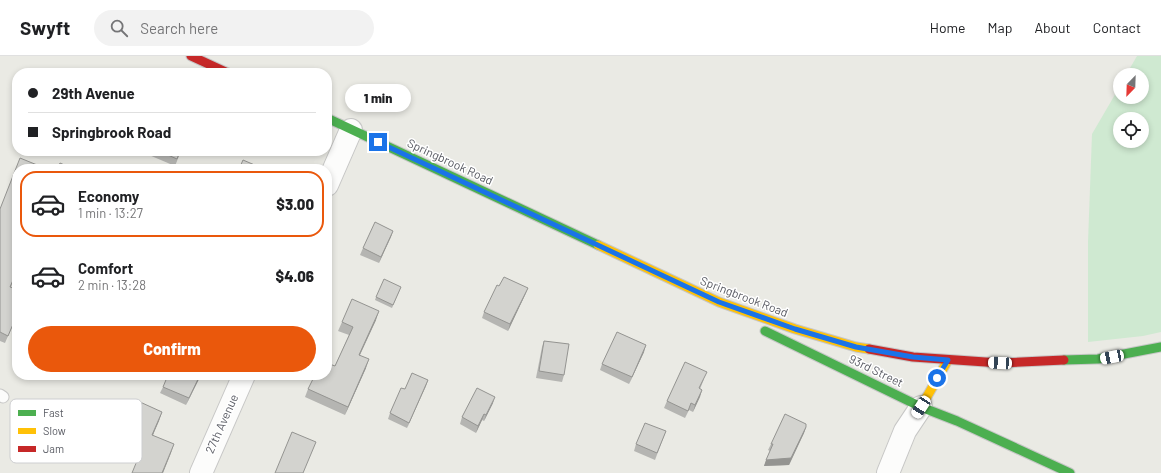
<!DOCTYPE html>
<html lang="en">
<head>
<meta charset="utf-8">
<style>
  body { margin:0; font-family:Barlow,sans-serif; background:#f2f2f2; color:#202124; height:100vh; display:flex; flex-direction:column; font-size:15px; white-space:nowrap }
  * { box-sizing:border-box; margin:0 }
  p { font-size:13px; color:#757577 }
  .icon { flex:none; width:22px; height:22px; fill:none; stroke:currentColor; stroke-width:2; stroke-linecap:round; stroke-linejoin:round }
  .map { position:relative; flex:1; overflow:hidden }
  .panel { position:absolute; left:12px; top:108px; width:320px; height:216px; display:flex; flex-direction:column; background:#fff; border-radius:16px; box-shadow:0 2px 6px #0003 }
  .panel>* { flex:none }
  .top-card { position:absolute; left:12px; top:12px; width:320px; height:88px; border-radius:16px; box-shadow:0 2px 6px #0003; display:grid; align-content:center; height:88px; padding:0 16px; background:#fff }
  .needle { width:26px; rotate:203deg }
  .tools { position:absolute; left:1113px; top:12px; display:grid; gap:8px }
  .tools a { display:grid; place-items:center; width:36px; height:36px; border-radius:50%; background:#fff; box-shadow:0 2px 6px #0003; font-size:20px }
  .end { position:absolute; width:18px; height:18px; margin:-9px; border:5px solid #1a73e8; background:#fff; box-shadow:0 0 0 2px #fff }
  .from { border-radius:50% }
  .bubble { position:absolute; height:28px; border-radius:14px; background:#fff; box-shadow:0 2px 6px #0003; font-size:13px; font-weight:800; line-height:28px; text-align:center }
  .car { position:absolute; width:12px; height:24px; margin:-12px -6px; border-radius:5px; box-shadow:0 0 3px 1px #0007; background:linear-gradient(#fff 24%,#345 0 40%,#fff 0 76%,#345 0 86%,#fff 0) }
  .top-card b { display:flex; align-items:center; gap:14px; height:38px; font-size:15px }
  .top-card b+b { border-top:1px solid #e0e0e0 }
  .top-card i { width:10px; height:10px; background:#202124 }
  ul { padding:7px 0 0; list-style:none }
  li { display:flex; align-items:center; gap:12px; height:66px; margin:0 8px 6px; padding:0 8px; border:2px solid transparent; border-radius:16px }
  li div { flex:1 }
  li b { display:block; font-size:15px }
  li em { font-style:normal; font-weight:800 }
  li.current { border-color:#ea580c }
  li>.icon { width:36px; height:36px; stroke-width:1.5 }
  .cta { display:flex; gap:8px; margin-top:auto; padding:8px 16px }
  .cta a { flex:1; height:46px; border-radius:24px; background:#ea580c; color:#fff; font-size:16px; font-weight:800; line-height:46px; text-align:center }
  header { display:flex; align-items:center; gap:24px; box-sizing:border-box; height:56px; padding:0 20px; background:#fff; border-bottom:1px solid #e0e0e0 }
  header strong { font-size:19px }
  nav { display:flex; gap:22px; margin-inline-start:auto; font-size:14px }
  .search { width:280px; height:36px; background:#f2f2f2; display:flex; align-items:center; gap:10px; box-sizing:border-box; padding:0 14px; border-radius:22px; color:#757577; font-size:15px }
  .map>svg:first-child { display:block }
  .green { fill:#cfe9d1; fill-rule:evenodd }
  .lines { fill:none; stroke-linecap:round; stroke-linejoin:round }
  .lane-casing { stroke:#c7c7c6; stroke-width:13 }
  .street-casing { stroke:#c7c7c6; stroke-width:24 }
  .fast-casing { stroke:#c7c7c7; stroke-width:11 }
  .slow-casing { stroke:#c7c7c7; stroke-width:11 }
  .jam-casing { stroke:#c7c7c7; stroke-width:11 }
  .lane { stroke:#fcfcfb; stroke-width:11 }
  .street { stroke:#fcfcfb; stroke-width:22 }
  .fast { stroke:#4caf50; stroke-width:9 }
  .slow { stroke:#ffc107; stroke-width:9 }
  .jam { stroke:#c62828; stroke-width:9 }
  .wall { fill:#b5b5b2 }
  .shaded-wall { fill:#949491 }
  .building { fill:#d3d3cf; stroke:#949491 }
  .route { stroke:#1a73e8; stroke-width:5 }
  .labels { text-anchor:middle; stroke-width:3; stroke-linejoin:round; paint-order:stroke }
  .street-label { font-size:12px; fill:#595b63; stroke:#fff }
  .key { fill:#fff; stroke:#cdced0; stroke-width:1 }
  .key-label { font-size:11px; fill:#595b63 }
</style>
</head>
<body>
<header>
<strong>Swyft</strong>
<div class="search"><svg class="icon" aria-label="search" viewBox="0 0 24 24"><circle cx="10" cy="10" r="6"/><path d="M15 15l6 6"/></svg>Search here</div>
<nav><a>Home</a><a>Map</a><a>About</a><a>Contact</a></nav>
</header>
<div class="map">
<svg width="1161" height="417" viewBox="0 0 1161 417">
  <rect width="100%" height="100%" fill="#eaeae4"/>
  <path class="green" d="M1137,0H1161V276L1143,280L1088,286V186L1092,78L1120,30V41H1142V19H1126ZM1120,63H1142V85H1120Z"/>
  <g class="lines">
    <g class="lane-casing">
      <path id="lane" d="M0,339L3,341"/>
    </g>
    <g class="street-casing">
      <g id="street">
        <path d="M327,129L351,74"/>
        <path d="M201,417L244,319"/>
        <path d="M888,417L905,375L921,351"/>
      </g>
    </g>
    <g class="fast-casing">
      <g id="fast">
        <path d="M327,62L598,189"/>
        <path d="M765,275L921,351L957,365L1070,417"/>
        <path d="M1064,304L1098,303L1161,291"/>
      </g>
    </g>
    <g class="slow-casing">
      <g id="slow">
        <path d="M598,189L719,246L795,273L856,291L869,293"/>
        <path d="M921,351L948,304"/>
      </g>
    </g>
    <g class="jam-casing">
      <g id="jam">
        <path d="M191,0L228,17"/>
        <path d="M869,293L913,301L1000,307L1064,304"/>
      </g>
    </g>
    <use href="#lane" class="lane"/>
    <use href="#street" class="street"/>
    <use href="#fast" class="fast"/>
    <use href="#slow" class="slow"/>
    <use href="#jam" class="jam"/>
  </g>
  <g class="wall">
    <path d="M150,95H181L175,110L149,99Z"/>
    <path d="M17,113V216L11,231L17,259L5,287L0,285V153Z"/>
    <path d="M393,175L379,207L360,199L363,192Z"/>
    <path d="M499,230L528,232L525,239L508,275L482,262L484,256Z"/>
    <path d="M401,231L392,252L375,244L376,241Z"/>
    <path d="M376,264L360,299L366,312L345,359L305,341L308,333L335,310L349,279L338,275L342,266Z"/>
    <path d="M544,285L564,319L562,326L536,322L542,291Z"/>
    <path d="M644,296L629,328L600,314L602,308Z"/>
    <path d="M201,319L186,349L160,337L163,331Z"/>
    <path d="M704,323L700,333L702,334L693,356L689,354L685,362L664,352L667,345Z"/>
    <path d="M428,324L407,372L388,363L390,357L405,333Z"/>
    <path d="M493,347L484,365L482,364L476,377L460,368L462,361Z"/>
    <path d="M162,356L153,379L171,397L138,404L119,396L122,387Z"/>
    <path d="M806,371L804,377L789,409L764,410L770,395L768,394L771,388Z"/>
    <path d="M666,375L655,404L634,395L636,388Z"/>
  </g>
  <g class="shaded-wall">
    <path d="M393,175L391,181L379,207L381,201Z"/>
    <path d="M528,232L525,239L508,275L510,268Z"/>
    <path d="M379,255L376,264L356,307L359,299Z"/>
    <path d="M646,289L644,296L629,328L632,321Z"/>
    <path d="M369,303L366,312L345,359L348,351Z"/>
    <path d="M200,319H201L186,349L189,342Z"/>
    <path d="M428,324L426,330L407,372L409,367Z"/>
    <path d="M702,334L700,341L693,356L695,349Z"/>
    <path d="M495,341L493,347L484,365L486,359Z"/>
    <path d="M162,356L159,365L149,388L152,379Z"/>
    <path d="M484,358L482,364L476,377L478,370Z"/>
    <path d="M806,371L804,377L789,409L764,410L766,404Z"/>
    <path d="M174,388L171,397L163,417H162Z"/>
  </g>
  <g class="building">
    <path d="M159,95H180L177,103Z"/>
    <path d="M20,102L47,113H17V215L10,231L17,233V259L8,280L0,276V153Z"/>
    <path d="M243,104L264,113H239Z"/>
    <path d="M60,107L73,113H57Z"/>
    <path d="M375,166L393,175L381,201L363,192Z"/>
    <path d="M504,221L528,232L510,268L484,256L497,229L499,230Z"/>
    <path d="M384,223L401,231L393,249L376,241Z"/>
    <path d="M352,243L379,255L359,299L369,303L348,351L308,333L315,319H327V307L335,310L353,271L342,266Z"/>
    <path d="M617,276L646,289L632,321L602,308Z"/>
    <path d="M544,285L569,288L564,319L539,315Z"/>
    <path d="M685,306L707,316L699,332L702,334L695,349L691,347L688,355L667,345Z"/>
    <path d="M412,317L428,324L409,367L390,357L401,332L405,333Z"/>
    <path d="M168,319H200L189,342L163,331Z"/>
    <path d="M477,332L495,341L486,359L484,358L478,370L462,361Z"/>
    <path d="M140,346L162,356L152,379L174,388L162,417H132L141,395L122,387Z"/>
    <path d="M785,358L806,368V371L791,402L766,404L773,388H771Z"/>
    <path d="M645,367L666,375L657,397L636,388Z"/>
    <path d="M292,376L316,386L303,417H275Z"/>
  </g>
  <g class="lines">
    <path class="route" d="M378,86L719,246L795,273L856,291L913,301L948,304L937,322"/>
  </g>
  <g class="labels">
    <g class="street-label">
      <text transform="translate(450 106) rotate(25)" y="4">Springbrook Road</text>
      <text transform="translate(744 241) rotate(21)" y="4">Springbrook Road</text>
      <text transform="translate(876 315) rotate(26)" y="4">93rd Street</text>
      <text transform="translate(222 368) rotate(-66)" y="4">27th Avenue</text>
    </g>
  </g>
  <rect x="10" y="343" width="132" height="64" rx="6" class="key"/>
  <rect x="18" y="354" width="18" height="6" fill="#4caf50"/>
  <rect x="18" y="372" width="18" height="6" fill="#ffc107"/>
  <rect x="18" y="390" width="18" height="6" fill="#c62828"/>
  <g class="key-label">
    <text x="43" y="361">Fast</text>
    <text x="43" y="379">Slow</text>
    <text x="43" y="397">Jam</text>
  </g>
</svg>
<div class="tools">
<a><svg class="needle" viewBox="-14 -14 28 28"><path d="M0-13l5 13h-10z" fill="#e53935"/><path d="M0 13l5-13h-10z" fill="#757577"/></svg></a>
<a><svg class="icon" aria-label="locate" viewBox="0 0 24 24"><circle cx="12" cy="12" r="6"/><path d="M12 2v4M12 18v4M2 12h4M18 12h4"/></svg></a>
</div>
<i class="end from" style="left:937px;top:322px"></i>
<i class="end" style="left:378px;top:86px"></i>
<div class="bubble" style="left:345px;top:28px;width:66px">1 min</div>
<i class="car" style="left:1112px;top:301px;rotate:259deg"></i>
<i class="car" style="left:1000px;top:307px;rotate:273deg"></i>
<i class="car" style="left:921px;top:351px;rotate:213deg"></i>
<div class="top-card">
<b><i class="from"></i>29th Avenue</b>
<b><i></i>Springbrook Road</b>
</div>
<section class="panel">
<ul>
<li class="current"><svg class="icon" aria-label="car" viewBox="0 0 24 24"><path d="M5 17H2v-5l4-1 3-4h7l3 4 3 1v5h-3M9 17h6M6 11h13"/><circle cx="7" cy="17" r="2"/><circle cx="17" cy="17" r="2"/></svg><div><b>Economy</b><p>1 min · 13:27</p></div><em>$3.00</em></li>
<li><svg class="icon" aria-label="car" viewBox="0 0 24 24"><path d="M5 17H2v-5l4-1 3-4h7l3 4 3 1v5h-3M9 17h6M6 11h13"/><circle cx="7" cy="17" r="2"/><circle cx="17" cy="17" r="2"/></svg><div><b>Comfort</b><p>2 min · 13:28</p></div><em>$4.06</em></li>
</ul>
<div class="cta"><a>Confirm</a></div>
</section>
</div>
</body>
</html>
